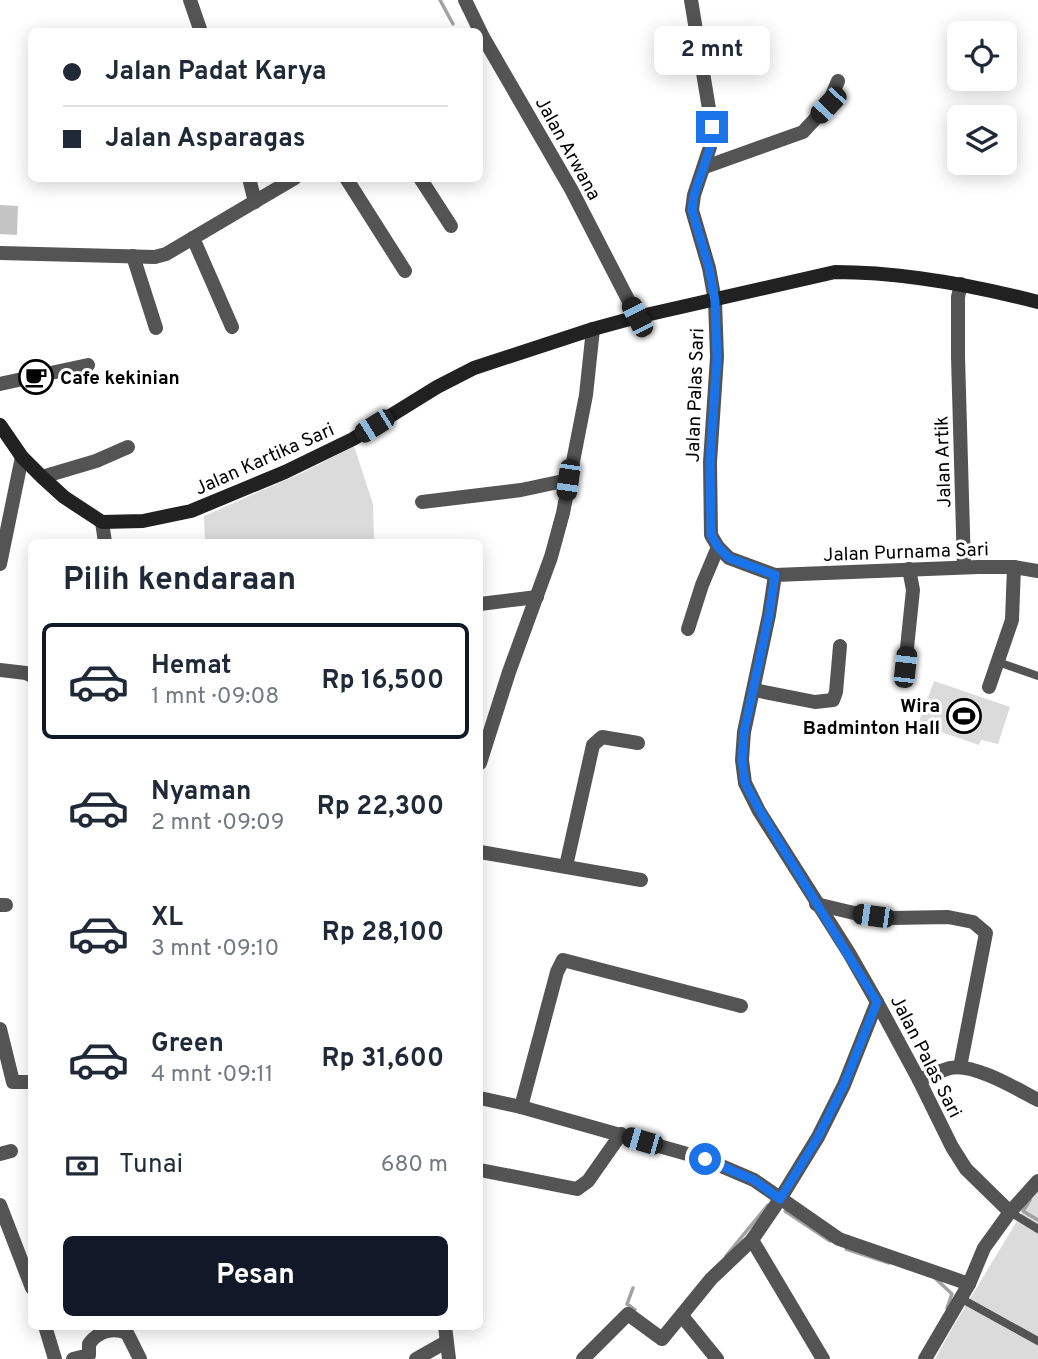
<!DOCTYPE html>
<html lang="id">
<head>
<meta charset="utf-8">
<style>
  body { margin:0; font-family:Overpass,sans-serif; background:#f2f2f3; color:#1f2937; height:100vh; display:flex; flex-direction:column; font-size:26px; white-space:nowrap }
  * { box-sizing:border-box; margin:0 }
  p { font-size:23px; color:#747a83 }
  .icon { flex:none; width:38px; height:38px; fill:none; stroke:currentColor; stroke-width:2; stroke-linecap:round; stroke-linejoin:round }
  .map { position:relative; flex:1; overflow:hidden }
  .side { position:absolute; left:28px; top:539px; width:455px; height:791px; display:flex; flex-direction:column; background:#fff; border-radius:10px; box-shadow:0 4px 18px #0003 }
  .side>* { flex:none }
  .top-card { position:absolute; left:28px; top:28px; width:455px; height:154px; border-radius:10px; box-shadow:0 4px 18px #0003; display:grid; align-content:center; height:154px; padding:0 35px; background:#fff }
  .tools { position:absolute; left:947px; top:21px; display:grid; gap:14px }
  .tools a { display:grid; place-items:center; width:70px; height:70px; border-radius:10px; background:#fff; box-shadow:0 4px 18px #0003; font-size:35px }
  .end { position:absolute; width:32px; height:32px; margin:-16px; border:9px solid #1a73e8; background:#fff; box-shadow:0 0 0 4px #fff }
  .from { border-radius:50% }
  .bubble { position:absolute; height:49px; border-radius:10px; background:#fff; box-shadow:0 4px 18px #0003; font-size:23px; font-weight:700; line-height:49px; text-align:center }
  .car { position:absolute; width:21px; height:42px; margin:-21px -10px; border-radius:9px; box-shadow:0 0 5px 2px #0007; background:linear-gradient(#222 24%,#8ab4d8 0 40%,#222 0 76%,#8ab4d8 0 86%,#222 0) }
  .top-card b { display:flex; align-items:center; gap:24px; height:66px; font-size:26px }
  .top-card b+b { border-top:2px solid #e0e1e3 }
  .top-card i { width:18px; height:18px; background:#1f2937 }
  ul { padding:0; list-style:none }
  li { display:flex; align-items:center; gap:21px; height:116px; margin:0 14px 10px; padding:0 21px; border:4px solid transparent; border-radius:10px }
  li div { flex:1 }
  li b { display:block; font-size:26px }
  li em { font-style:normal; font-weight:700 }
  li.selected { border-color:#111827 }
  li>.icon { width:63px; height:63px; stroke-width:1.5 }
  h2 { padding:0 35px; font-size:32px; line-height:84px }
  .pay { display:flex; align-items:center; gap:18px; height:77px; padding:0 35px; font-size:26px }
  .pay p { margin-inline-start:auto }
  .action { display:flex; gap:14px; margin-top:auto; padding:14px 35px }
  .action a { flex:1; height:80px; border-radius:10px; background:#111827; color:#fff; font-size:28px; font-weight:700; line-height:80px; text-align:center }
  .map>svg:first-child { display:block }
  .green { fill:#dbdbdb }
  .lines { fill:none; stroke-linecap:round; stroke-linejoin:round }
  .stream { stroke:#a2a2a2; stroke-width:3.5 }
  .building { fill:#c4c4c4 }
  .service { stroke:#545454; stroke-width:8 }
  .minor { stroke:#545454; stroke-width:14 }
  .tertiary { stroke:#545454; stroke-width:14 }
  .secondary { stroke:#212121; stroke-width:14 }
  .route { stroke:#1a73e8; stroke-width:9 }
  .labels { text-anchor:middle; stroke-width:6; stroke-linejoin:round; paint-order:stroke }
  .street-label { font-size:19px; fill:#000; stroke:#fff }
  .poi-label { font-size:19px; font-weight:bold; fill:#000; stroke:#fff; text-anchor:start }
</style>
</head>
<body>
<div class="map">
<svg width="1038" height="1359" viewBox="0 0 1038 1359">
  <rect width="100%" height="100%" fill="#fff"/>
  <g class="green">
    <path d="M354,446L373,504L374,542H205L204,516L304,472Z"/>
    <path d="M934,681L1010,707L998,744L981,740L979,745L918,724Z"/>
    <path d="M1038,1186V1359H935L950,1332Z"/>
  </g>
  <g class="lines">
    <g class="stream">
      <path d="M440,0L453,24"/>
      <path d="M1030,1200L1023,1211L1038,1220"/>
      <path d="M785,1211L830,1241"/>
      <path d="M846,1249L889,1263"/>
      <path d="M726,1256L768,1205"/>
      <path d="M935,1278L952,1294L947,1308"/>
      <path d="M633,1288L627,1304L635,1310"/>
    </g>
  </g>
  <path class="building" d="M0,205L18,206L17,235L0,234Z"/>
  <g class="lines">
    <g class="service">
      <path d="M998,662L1038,676"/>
      <path d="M1010,1212L1038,1229"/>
      <path d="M962,1299L1038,1341"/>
    </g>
    <g class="minor">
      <path d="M190,0L201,32"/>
      <path d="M465,0L483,37L571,189L637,317"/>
      <path d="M691,0L712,127L710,147L694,195L692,210L709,268L715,301L717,357L710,462L711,535L718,547L729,558L775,575L978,567H1014L1038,571"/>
      <path d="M705,167L803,132L828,105L838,81"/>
      <path d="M249,178L255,202"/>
      <path d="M346,178L405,271"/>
      <path d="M420,178L451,226"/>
      <path d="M193,238L232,327"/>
      <path d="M0,253L155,257L166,254L295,178"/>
      <path d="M133,256L156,328"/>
      <path d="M961,284L958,297V357L964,567"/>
      <path d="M0,384L88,365"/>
      <path d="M42,477L96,461L128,447"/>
      <path d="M422,502L521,490L568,480"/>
      <path d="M0,564L22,457"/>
      <path d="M775,575L769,615L744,732L742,760L745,783L759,811L849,953L877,1002L919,1080L952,1147L966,1169L1010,1212L984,1248L969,1284"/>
      <path d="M480,604L537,597"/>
      <path d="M688,629L702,585L718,547"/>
      <path d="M905,667L913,590L909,569"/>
      <path d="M0,670L26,673L32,676"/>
      <path d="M989,687L1012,620L1014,567"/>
      <path d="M754,690L815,702L833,700L836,692L840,646"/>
      <path d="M480,763L509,672L551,557L563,513L586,395L593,329"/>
      <path d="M480,852L641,880"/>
      <path d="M566,866L593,745L602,737L638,743"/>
      <path d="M816,904L854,913L892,918L948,917L973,922L986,933L960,1067"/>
      <path d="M0,905H6"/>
      <path d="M0,1029L13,1082H32"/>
      <path d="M919,1080C929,1076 940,1071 950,1068C974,1063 1017,1089 1038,1100"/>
      <path d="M521,1107L557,972L563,960L741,1006"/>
      <path d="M0,1154L11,1151"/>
      <path d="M480,1170L577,1189L588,1181L621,1134"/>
      <path d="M0,1205L32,1288"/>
      <path d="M1010,1212L1038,1181"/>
      <path d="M752,1240L823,1359"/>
      <path d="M682,1316L717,1359"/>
      <path d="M45,1326L55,1359"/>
      <path d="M73,1359L89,1355V1344C98,1331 113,1327 127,1333L140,1359"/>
      <path d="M416,1359L446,1342"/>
      <path d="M583,1359L628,1314L662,1339L711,1279L752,1240L780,1199L818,1137L844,1085L877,1002"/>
    </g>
    <g class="tertiary">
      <path d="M102,522L105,542"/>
      <path d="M480,1098L521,1107L705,1159L754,1180L839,1239L969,1284L925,1359"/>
      <path d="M445,1326L449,1359"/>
    </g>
    <path class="secondary" d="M0,425L22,457L42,477L64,497L102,522L143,521L191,511L285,472L353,439L437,387L474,368L593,329L637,317L835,272C904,272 972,285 1038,302"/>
  </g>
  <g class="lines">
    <path class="route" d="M705,1159L754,1180L780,1199L818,1137L844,1085L877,1002L760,811L745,783L742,760L744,732L769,615L775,575L729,558L718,547L711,535L710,462L717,357L715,301L709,268L692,210L694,195L710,148L712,127"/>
  </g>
  <defs>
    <g id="cafe-ring" transform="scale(1.75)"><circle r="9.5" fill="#fff" stroke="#000" stroke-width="1.5"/><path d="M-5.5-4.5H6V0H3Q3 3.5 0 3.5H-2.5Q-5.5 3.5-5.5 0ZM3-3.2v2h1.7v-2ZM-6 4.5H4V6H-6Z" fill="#000"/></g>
    <g id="stadium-ring" transform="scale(1.75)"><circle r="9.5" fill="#fff" stroke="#000" stroke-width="1.5"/><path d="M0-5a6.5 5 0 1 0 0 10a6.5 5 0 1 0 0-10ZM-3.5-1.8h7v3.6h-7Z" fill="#000"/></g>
  </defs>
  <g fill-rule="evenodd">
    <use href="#cafe-ring" x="36" y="377"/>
    <use href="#stadium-ring" x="964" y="716"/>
  </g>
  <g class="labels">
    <g class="street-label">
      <text transform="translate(569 148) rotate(61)" y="7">Jalan Arwana</text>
      <text transform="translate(694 395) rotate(-88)" y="7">Jalan Palas Sari</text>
      <text transform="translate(264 458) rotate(-24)" y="7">Jalan Kartika Sari</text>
      <text transform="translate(942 462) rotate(-92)" y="7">Jalan Artik</text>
      <text transform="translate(906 551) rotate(-2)" y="7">Jalan Purnama Sari</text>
      <text transform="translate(927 1056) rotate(63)" y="7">Jalan Palas Sari</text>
    </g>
    <g class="poi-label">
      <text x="60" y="384">Cafe kekinian</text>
      <text x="940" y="712" text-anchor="end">Wira<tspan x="940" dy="22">Badminton Hall</tspan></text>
    </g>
  </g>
</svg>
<div class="tools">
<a><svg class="icon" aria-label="locate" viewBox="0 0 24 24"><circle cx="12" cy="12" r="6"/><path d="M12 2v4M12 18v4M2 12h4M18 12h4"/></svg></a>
<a><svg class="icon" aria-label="layers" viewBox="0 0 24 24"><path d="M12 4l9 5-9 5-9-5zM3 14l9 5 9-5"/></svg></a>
</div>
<i class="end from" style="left:705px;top:1159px"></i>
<i class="end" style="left:712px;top:127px"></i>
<div class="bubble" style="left:654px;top:26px;width:116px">2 mnt</div>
<i class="car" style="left:828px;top:105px;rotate:223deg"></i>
<i class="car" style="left:637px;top:317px;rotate:333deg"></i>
<i class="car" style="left:374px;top:426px;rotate:238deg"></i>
<i class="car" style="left:568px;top:480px;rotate:188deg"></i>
<i class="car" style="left:905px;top:667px;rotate:6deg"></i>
<i class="car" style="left:873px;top:916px;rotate:278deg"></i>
<i class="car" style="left:642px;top:1141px;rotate:286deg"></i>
<div class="top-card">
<b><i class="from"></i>Jalan Padat Karya</b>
<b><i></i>Jalan Asparagas</b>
</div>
<section class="side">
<h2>Pilih kendaraan</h2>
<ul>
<li class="selected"><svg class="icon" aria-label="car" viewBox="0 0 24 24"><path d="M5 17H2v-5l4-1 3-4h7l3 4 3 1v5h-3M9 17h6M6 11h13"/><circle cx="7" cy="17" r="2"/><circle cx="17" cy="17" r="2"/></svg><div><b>Hemat</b><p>1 mnt · 09:08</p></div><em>Rp 16,500</em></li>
<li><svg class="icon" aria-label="car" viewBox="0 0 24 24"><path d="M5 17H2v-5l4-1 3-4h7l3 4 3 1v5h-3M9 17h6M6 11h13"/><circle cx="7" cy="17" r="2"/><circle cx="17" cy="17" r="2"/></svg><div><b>Nyaman</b><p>2 mnt · 09:09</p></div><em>Rp 22,300</em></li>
<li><svg class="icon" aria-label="car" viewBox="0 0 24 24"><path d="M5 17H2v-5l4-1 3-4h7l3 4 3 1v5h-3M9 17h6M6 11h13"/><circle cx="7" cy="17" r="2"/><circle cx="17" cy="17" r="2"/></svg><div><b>XL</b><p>3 mnt · 09:10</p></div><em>Rp 28,100</em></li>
<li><svg class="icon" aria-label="car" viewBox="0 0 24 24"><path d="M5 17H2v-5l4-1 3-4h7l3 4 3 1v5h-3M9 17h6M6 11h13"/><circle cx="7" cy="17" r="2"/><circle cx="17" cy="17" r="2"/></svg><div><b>Green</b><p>4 mnt · 09:11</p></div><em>Rp 31,600</em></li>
</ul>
<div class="pay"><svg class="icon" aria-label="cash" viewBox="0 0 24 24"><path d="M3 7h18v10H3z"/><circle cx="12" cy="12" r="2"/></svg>Tunai<p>680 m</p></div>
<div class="action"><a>Pesan</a></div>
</section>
</div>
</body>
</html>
